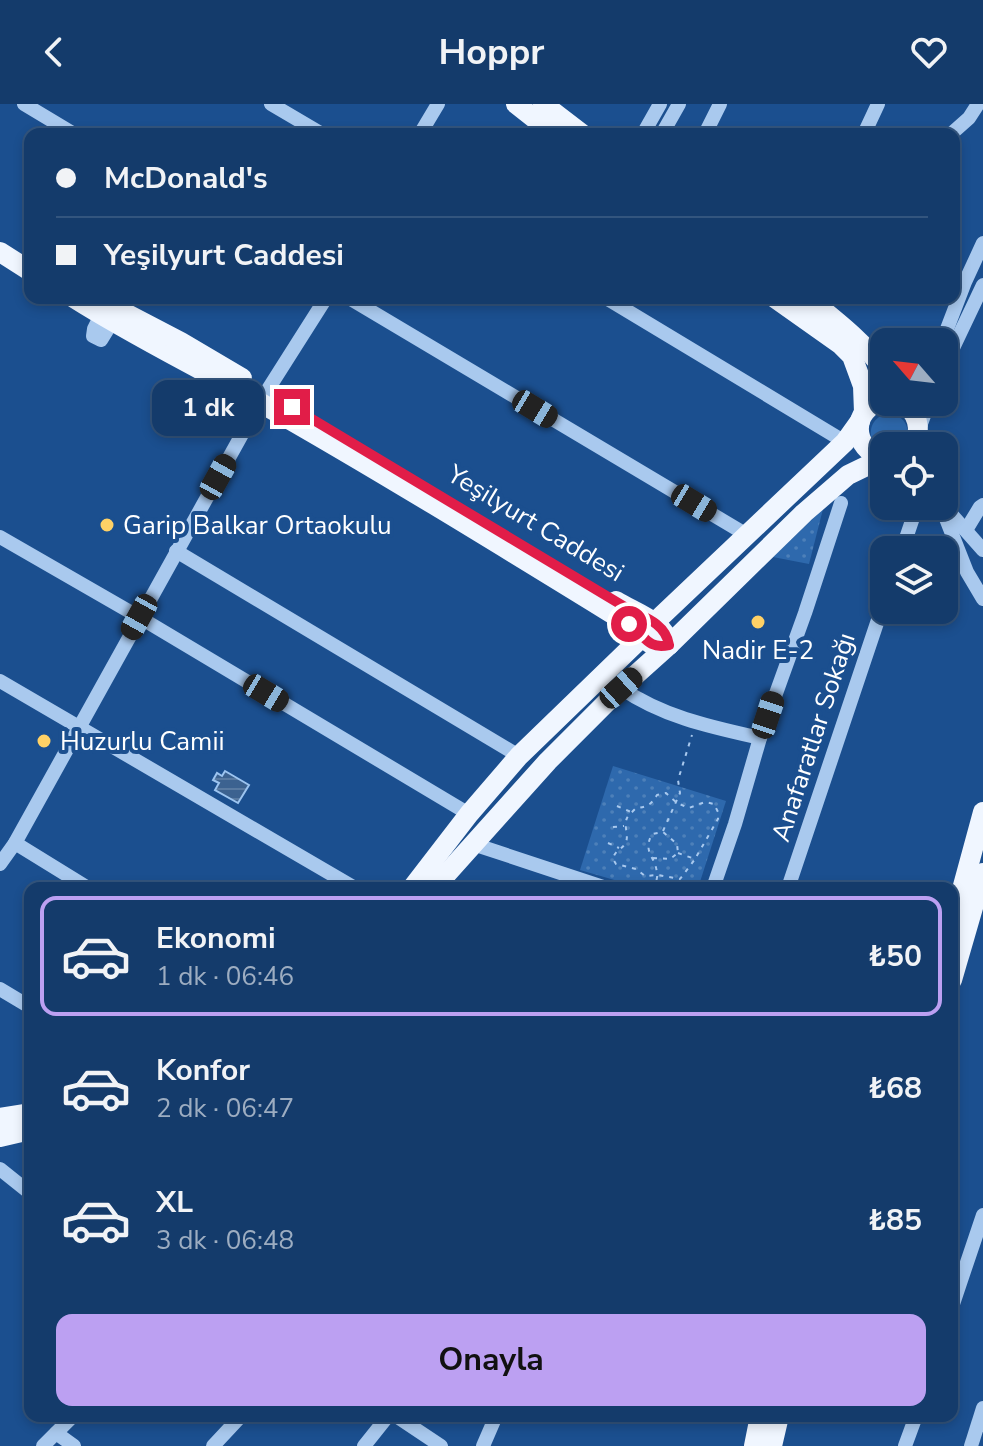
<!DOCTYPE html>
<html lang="tr">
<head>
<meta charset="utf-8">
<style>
  body { margin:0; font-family:"Nunito Sans",sans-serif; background:#1d4271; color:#f1f3f6; height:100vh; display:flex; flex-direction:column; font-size:30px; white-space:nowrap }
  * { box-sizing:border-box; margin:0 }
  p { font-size:26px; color:#9dadc1 }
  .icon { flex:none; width:44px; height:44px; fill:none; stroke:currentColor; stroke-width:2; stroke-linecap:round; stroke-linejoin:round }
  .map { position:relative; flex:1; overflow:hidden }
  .panel { position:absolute; left:24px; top:778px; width:934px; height:540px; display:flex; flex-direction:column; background:#143b6b; border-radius:16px; box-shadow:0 4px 12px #0003,0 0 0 2px #33557e }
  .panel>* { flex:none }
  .top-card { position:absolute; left:24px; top:24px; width:936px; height:176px; border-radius:16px; box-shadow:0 4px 12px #0003,0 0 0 2px #33557e; display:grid; align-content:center; height:176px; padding:0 32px; background:#143b6b }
  .needle { width:52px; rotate:298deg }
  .fabs { position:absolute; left:870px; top:224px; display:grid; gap:16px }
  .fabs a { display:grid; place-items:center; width:88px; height:88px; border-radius:16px; background:#143b6b; box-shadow:0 4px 12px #0003,0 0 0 2px #33557e; font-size:40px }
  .end { position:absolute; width:36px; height:36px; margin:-18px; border:10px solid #e11d48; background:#fff; box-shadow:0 0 0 4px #fff }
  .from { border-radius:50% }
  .bubble { position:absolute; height:56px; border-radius:16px; background:#143b6b; box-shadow:0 4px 12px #0003,0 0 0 2px #33557e; font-size:26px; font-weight:700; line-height:56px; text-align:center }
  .car { position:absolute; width:24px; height:48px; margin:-24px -12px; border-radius:10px; box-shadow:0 0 6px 2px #0007; background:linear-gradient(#222 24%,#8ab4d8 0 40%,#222 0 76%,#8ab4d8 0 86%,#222 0) }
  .top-card b { display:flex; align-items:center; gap:28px; height:76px; font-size:30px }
  .top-card b+b { border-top:2px solid #33557e }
  .top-card i { width:20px; height:20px; background:#f1f3f6 }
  ul { padding:14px 0 0; list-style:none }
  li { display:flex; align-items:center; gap:24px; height:120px; margin:0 16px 12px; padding:0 16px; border:4px solid transparent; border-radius:16px }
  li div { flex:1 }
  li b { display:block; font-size:30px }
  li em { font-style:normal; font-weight:700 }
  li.on { border-color:#bca0f2 }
  li>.icon { width:72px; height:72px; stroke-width:1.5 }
  .cta { display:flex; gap:16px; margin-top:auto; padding:16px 32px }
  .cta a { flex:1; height:92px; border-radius:16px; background:#bca0f2; color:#111; font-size:32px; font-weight:700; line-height:92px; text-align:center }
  header { display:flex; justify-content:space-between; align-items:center; height:104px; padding:0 32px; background:#143b6b; font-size:36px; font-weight:700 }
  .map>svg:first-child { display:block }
  .grass { fill:#2e69ad }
  .park { fill:url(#park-dots) }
  .water { fill:url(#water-rules); stroke:#9cc4f0; stroke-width:2 }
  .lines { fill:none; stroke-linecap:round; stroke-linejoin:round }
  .path { stroke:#a9c9ee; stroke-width:2; stroke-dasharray:4 6; stroke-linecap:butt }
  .minor { stroke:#a9c9ee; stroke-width:14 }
  .major { stroke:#f0f6ff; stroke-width:20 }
  .route { stroke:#e11d48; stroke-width:10 }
  .poi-dot { fill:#ffd166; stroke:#1b4f8f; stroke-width:3 }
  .labels { text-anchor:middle; stroke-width:8; stroke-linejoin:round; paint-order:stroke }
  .street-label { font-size:26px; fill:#fff; stroke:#1b4f8f }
  .poi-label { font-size:26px; fill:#fff; stroke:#1b4f8f; text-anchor:start }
</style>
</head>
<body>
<header><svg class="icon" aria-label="back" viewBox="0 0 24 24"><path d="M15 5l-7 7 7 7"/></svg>Hoppr<svg class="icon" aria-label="heart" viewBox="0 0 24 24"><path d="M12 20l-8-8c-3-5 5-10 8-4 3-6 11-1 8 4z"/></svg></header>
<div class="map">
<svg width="983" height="1342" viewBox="0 0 983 1342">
  <defs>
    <pattern id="park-dots" width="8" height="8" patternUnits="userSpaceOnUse" patternTransform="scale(2)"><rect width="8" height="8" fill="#2e69ad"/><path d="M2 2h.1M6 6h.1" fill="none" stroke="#4d80b9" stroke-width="1.8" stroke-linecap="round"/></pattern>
    <pattern id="water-rules" width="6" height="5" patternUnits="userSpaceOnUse" patternTransform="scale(2)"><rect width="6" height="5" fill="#3c6290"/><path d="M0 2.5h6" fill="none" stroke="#597aa1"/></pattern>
  </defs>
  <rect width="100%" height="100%" fill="#1b4f8f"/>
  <path class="grass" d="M889,309C907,312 913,328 902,342H884V346L872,336C868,322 875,312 889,309Z"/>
  <g class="park">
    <path d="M823,405L809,460L773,453Z"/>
    <path d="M613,662L726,697L698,784H642L580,766Z"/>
  </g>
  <path class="water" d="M225,667L249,681L238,699L215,686L219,679L213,676L217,669L222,672Z"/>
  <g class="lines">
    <g class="path">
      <path d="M617,702L631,708"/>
      <path d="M613,723L624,722"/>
      <path d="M663,727L680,689L678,676L692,631"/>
      <path d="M608,739L619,744"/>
      <path d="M678,749L695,755L680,775L658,771L645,772L636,765L616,760L613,755C615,746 620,747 625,740C630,732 623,723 627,714C628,712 634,706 636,704C647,703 651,701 657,691L666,689L677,699L689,704L705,698L714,700L718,708V715L695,755"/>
      <path d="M653,754L670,755L678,749L677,740L663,728L652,730C642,749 656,752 657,770C658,773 655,781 654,784"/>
    </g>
    <g class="minor">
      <path d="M24,0L74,30"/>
      <path d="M271,0L322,30"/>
      <path d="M420,30L438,0"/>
      <path d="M643,30L660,0"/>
      <path d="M662,30L679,0"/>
      <path d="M705,30L720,0"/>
      <path d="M864,30L878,0"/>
      <path d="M951,30L969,14L978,0"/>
      <path d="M349,194L747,431"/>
      <path d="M606,194L845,338"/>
      <path d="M105,203L94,225L93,232L101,236L117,210"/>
      <path d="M942,238L965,178L983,139"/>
      <path d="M944,263L983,181"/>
      <path d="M919,325L929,298"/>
      <path d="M941,402L967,468L983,495"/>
      <path d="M944,402L983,446"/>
      <path d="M966,426L980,403L983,401"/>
      <path d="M0,433L139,513L469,710"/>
      <path d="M902,446L917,402"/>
      <path d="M176,447L519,652"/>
      <path d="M0,577L355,784"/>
      <path d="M621,584C663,613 711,623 760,634"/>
      <path d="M15,739L88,784"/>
      <path d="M473,740L606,784"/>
      <path d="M0,760L15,739L260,298L326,194"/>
      <path d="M713,784L735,720L760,634L805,509L841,399"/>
      <path d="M788,784L884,498"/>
      <path d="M0,885L30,903"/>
      <path d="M0,1065L30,1089"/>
      <path d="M952,1203L983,1111"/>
      <path d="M396,1312L441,1342"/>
      <path d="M56,1329L74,1342"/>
      <path d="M43,1342L73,1312"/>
      <path d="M213,1342L241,1312"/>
      <path d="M364,1342L388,1312"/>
      <path d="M483,1342L496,1312"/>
      <path d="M905,1342L916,1312"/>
      <path d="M971,1342L983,1304"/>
    </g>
    <g class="major">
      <path d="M516,0L554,30"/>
      <path d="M543,0L582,30"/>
      <path d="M0,148L30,167"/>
      <path d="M74,194C134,232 198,263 259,298C384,369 507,445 629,520C645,531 647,547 669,541"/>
      <path d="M775,194L840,240L852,252L863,282L864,308"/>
      <path d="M808,194C835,216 863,237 884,266"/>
      <path d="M112,202L181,238L242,274"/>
      <path d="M884,296C850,305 851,345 884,355"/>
      <path d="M901,298C918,308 922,325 914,342"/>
      <path d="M616,497C635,509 665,517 669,541"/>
      <path d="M412,784L469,710L519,652L642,533L655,518L845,338L860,317"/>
      <path d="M434,784L548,657L621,584L669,541L804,409L848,371L881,355"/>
      <path d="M952,822L983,708"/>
      <path d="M952,876L983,769"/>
      <path d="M0,1014L30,1009"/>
      <path d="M0,1033L30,1026"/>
      <path d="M754,1342L760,1312"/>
      <path d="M772,1342L779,1312"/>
    </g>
  </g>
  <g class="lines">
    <path class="route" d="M292,303L630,506C647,514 666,521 669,541C647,546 645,531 629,520"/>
  </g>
  <g class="poi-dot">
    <circle cx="107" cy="421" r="8"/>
    <circle cx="758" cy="518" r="8"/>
    <circle cx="44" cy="637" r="8"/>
  </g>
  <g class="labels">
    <g class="street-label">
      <text transform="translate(536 419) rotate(31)" y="9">Yeşilyurt Caddesi</text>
      <text transform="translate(813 633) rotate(-72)" y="9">Anafaratlar Sokağı</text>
    </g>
    <g class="poi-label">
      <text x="123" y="430">Garip Balkar Ortaokulu</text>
      <text x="758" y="555" text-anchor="middle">Nadir E-2</text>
      <text x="60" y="646">Huzurlu Camii</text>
    </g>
  </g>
</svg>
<div class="fabs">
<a><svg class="needle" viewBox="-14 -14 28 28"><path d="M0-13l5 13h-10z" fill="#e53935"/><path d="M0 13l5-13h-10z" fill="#9dadc1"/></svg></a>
<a><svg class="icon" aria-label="locate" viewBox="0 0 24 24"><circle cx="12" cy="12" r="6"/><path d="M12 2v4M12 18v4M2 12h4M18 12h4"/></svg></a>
<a><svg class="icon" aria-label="layers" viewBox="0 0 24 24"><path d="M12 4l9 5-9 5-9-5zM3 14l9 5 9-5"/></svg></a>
</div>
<i class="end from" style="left:629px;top:520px"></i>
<i class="end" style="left:292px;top:303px"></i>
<div class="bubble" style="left:152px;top:276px;width:112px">1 dk</div>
<i class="car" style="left:535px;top:305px;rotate:121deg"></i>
<i class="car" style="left:218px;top:373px;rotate:29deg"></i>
<i class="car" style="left:694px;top:399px;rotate:121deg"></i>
<i class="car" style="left:139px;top:513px;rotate:209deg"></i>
<i class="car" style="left:621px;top:584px;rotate:48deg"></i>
<i class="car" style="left:266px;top:589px;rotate:121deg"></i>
<i class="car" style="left:768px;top:611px;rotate:18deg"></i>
<div class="top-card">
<b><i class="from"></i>McDonald's</b>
<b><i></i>Yeşilyurt Caddesi</b>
</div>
<section class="panel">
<ul>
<li class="on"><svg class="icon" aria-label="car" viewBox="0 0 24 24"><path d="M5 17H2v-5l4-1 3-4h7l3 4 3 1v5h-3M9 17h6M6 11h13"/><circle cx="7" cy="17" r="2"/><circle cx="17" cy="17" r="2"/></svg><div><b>Ekonomi</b><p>1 dk · 06:46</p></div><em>₺50</em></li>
<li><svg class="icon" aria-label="car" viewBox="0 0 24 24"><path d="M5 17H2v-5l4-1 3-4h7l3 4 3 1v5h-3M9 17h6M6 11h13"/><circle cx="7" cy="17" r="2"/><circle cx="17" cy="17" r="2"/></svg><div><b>Konfor</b><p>2 dk · 06:47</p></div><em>₺68</em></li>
<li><svg class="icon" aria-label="car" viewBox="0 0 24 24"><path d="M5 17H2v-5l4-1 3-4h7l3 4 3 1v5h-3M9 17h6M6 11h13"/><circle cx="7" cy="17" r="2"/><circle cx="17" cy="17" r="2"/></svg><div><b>XL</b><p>3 dk · 06:48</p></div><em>₺85</em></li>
</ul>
<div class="cta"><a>Onayla</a></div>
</section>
</div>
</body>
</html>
